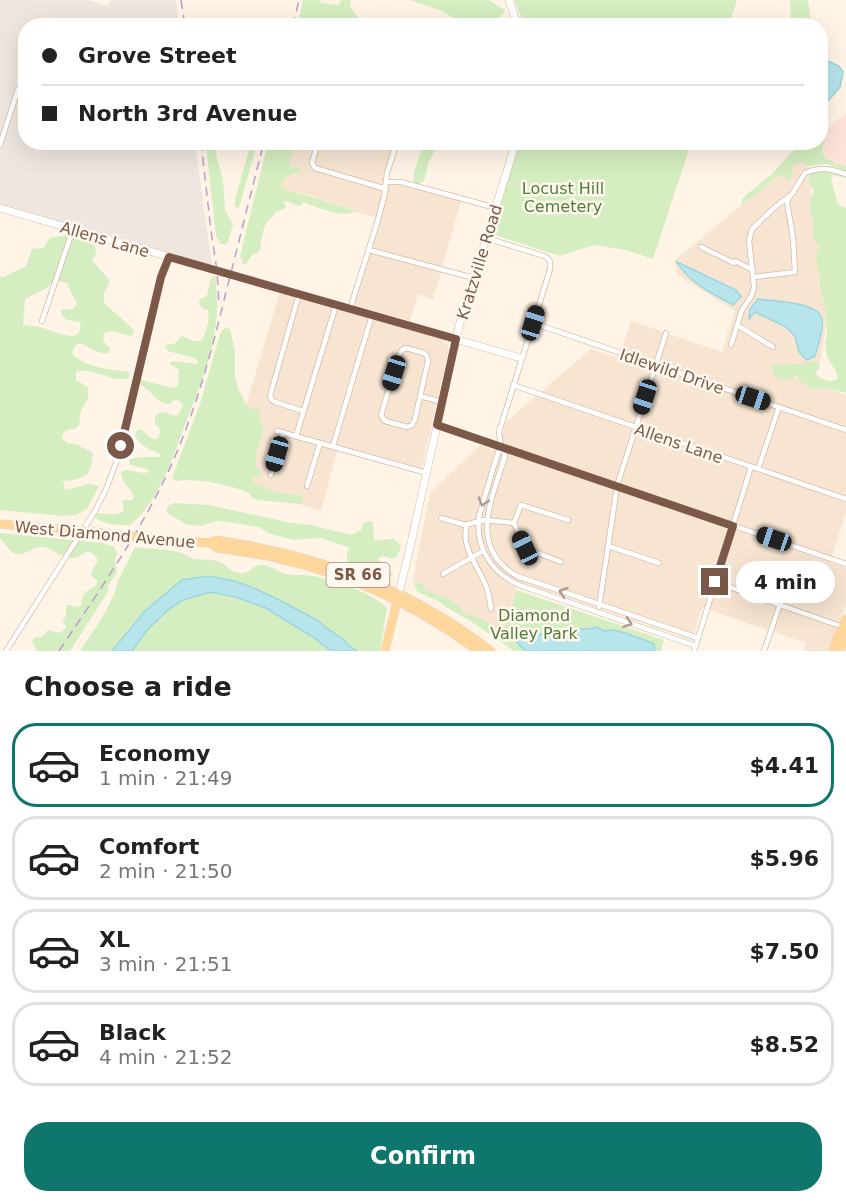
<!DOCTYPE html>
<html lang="en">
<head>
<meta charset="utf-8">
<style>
  body { margin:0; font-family:"DejaVu Sans",sans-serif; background:#f2f2f2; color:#222; height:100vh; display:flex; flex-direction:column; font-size:22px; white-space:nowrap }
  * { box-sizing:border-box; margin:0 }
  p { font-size:20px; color:#767676 }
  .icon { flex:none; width:33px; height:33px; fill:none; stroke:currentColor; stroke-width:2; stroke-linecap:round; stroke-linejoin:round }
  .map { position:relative; height:651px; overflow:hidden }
  .drawer { display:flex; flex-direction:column; background:#fff; flex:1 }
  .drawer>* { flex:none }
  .guide { position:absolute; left:18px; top:18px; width:810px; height:132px; border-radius:24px; box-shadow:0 6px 24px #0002; display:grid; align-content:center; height:132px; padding:0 24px; background:#fff }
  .end { position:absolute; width:27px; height:27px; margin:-14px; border:8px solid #7b5847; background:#fff; box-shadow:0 0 0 3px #fff }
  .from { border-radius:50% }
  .bubble { position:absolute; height:42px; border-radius:21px; background:#fff; box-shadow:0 6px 24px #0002; font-size:20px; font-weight:800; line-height:42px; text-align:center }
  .car { position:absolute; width:18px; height:36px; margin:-18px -9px; border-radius:8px; box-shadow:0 0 4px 2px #0007; background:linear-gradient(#222 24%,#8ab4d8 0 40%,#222 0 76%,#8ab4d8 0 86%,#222 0) }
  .guide b { display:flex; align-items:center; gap:21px; height:57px; font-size:22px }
  .guide b+b { border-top:2px solid #e0e0e0 }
  .guide i { width:15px; height:15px; background:#222 }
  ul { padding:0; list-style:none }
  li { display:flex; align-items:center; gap:18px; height:84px; margin:0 12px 9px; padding:0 12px; border:3px solid #e0e0e0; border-radius:24px }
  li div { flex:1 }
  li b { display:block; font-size:22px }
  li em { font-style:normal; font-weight:800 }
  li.current { border-color:#0f766e }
  li>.icon { width:54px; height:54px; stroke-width:1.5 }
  h2 { padding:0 24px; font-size:27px; line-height:72px }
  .cta { display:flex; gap:12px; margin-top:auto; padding:12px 24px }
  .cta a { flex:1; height:69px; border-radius:24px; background:#0f766e; color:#fff; font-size:24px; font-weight:800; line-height:69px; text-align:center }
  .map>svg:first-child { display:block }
  .residential { fill:#f7e5d2 }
  .commercial { fill:#ffe3d9 }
  .industrial { fill:#eee6df }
  .green { fill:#d5eec1; fill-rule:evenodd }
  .water { fill:#b7e5eb; stroke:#9cd6de; stroke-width:1.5 }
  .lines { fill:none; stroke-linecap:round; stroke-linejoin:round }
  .street-casing { stroke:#d2baa9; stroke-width:6 }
  .secondary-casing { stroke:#d8bca9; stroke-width:8 }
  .primary-casing { stroke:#ddd4cf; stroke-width:9 }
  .street { stroke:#fff; stroke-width:4.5 }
  .secondary { stroke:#fff; stroke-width:7 }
  .primary { stroke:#ffd79c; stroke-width:8 }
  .rail { stroke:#b6a1ca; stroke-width:1.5; stroke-dasharray:9 6; stroke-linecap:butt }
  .primary-bridge-casing { stroke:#ddd4cf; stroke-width:9; stroke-linecap:butt }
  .primary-bridge { stroke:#ffd79c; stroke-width:8 }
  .oneway { stroke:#b09b91 }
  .route { stroke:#7b5847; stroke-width:8 }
  .labels { text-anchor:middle; stroke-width:5; stroke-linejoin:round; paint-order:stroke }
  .shield { fill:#fff8ee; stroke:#a38879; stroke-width:1.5 }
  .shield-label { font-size:15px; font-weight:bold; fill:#7b5847 }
  .park-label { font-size:16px; fill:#507c3b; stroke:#fff8ee }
  .street-label { font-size:16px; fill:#7b5847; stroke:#fff8ee }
</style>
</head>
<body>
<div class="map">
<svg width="846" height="651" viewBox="0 0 846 651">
  <rect width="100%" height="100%" fill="#fff4e5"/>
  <g class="residential">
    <path d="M330,143H394L383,177L461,201L433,300L418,294L410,321L354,305L380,218L354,212L352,210L309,195L282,189L280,186L285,179L289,175H296L295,168L290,165V162L291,154L297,144L309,145L315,148L327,147Z"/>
    <path d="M805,152L828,309L820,363L790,375L846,395V512L830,562L846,568V605L831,651H804L806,643L702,608L692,640L518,581L503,636L412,584L430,493L480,445L495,450L503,434L506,422L591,349L619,358L631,321L722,352L735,311L678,275L674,261Z"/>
    <path d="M280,291L443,339L449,348L422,468L339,445L321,511L299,504L304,500L299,495H286L268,489L254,483L253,477L263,471L256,469L255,463L258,446L264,432L258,414L249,409L246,405Z"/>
  </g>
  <path class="commercial" d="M846,113V166L825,160L822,134Z"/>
  <path class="industrial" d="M0,0H87L108,6L110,0H176L179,25L26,26V142L195,143L212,266L0,205Z"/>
  <g class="green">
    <path d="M303,0H320L321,3L339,5L341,0H351L350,6L360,21L366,25H339L331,21L328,22L326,25L297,26Z"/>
    <path d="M410,0H488L505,10L504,13L498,19C486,17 480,20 470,25L458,21L442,11Z"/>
    <path d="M514,0H737L729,25L523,26V21Z"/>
    <path d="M790,0H808L811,25H792L791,20Z"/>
    <path d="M821,126C830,152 809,155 846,166V171L827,164L807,166L805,165L801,161L791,167L793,176L791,179L788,180L781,175H779L742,205V200L746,195L772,174L788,156L803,143L820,142Z"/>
    <path d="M206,143H214L218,163L223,179L225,210L233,225L227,244H221L216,237Z"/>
    <path d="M251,143H257L240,205L238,208L235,207V199Z"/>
    <path d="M268,143H330L327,147C317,148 308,145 297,144C293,151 289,157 290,165L294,168H300V171C296,175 295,174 290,175C285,177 283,182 280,186L282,189L309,196L352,210L354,212C338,218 318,207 303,202L302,205L299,206L283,200L286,207L284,209L276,212C273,217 268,220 266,224C262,232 261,242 260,250L256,254H253L246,264H243L240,256Z"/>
    <path d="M419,143H438L437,148L429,161L424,181L419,184L414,182C412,169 421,158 422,145Z"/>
    <path d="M519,143H691L653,259L626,250L594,245L560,256L491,234Z"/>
    <path d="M820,169L846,175V178L833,175L831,177L837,202L841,206L846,208V393L822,387L817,389L811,388L800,381L797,376C793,376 792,378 788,379C784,380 778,378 775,376L773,370L771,368L772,365H775L800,364L814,361L819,364L820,367L815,373C820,379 831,384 837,379V373L827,357L825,342L827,337L826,315L823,298L820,289V279L816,259L817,253L820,248L815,240L813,235L814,222L810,211V199L813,194L814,191L809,183V174Z"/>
    <path d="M66,235L94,245L97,251L92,261L110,280L108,286L104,293V303L134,330L132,336L112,331L103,334L104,342L111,350L106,354L97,352L80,343L75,346L72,353C84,368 111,369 129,372V378C111,384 95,366 76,372V380L88,387V399L81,410L79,425L75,429C67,429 64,430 62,438L67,443L76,444L93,453L91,467L87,475L74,480L63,481L65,490L88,484L99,486L87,509L76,515L63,516L0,510V277H4L26,266L32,249L43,248L50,238ZM55,281L67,283L77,304L73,309L61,310L62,316L67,320L80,322C85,347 53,331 43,328C37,326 30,326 23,325L25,299L45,289Z"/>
    <path d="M215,275C217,292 218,308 216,325C212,358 198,391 186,422C177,446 169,471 156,493C149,506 141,516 130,525C118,525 105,525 94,517L95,514C105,512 116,518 124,510L122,500H132L134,497C130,487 121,483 121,472L125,470L144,473L149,472L147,469L131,465L128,459L142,457H160V454C150,450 141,446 135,436L136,431L140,429L151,438L156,439L159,436L160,430L155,423V417C164,406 167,417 178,415L183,406C181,401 179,400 174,400L171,404C159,405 156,397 148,390C145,388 142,386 139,383L140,380L145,381L173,388L178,386L179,370L170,364L171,361L198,364V361L194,358L168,351L165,346L169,344H174L182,336L194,341H202C206,331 210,321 208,310L203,309L199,304L200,299L207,296L211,278Z"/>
    <path d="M225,328L230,329L235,352V376L238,389L249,409L261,408L258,414L264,432C258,444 254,456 257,469L263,471L259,476L253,477L254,483C269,490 283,495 300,495L304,500L299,504L258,500L252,498L249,493C227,484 199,478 176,481L172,478L200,404L220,334Z"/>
    <path d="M175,503L209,505L292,523L311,525L351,535L361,530L363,524L367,521L373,522L374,540C386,543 391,532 401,546L398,555L393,559L383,556L378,558L381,564L393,575L388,578L347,562V553L350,548L321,538L293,540L270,534L259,527L227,522L217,521L201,526L188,525L170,515L166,510L169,505Z"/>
    <path d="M0,533L102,543L114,547L117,553L115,560L117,572L108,586V592L70,651H37L32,642L33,639L36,637H42L48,630L60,633L65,629L66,626L62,621L66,616V606L69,605L77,607L81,606C82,602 82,596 85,593C90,587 95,590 97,581L91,575L92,571L98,560C87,544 85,556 74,558C69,559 70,556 65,555C64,554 62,555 61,555C53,553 49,545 39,547C32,548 26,555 17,554C8,553 7,543 0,539Z"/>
    <path d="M136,547C149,549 170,549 182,553C186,554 189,558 194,559C201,560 209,559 217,561C226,563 229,572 240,573C248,575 252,566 260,565C270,564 277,572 286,574C295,576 304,574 313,576C335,581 372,592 387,608L380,651H357L347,644L343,639L329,630L317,620L279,600L256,589L235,581L208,576L203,578H192L172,588L131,626L122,640L112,651H80L102,618L114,595L117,583L134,549Z"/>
    <path d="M421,583L424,585V589C436,596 456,598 463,612C469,617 476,616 483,619C490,623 491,629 499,631L506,626L516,590L664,640L661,651H514L469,620L446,607L440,602L418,592L415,587V584Z"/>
    <path d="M211,592C229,596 247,601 265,608C288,618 311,635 331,651H132C144,631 162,611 183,600C191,596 202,594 211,592Z"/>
  </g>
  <g class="water">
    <path d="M821,58L839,66L843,72L840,87L822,108L820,107Z"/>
    <path d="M677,262L736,290L741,297L733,305C713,294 688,282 677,262Z"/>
    <path d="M758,299C773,301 819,302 822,319C824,328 818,347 815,356L807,360L799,352L795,336L786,327L755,312L749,319L750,309Z"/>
    <path d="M208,576L235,581L256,589L279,600L317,620L329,630L343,639L347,644L357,651H331L313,637L266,608L235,597L211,592L183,600L169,609L147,630L132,651H112L145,611L182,580Z"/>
    <path d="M596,627L604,631L613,630L625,633L650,642L654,644L655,651H526L517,643L519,641H521L548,632L551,628H555L556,632C562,633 566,630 571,629C580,628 588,631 596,627Z"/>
  </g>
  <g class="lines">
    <g class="street-casing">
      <g id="street">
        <path d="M318,142L312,163L315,168L386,189"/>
        <path d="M0,145L18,89"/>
        <path d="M387,182H401L496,208"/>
        <path d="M486,238L544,256C552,260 551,265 549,273L499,432L501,446L505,456C492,499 467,547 517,576L698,638"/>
        <path d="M701,247L734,263L735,261L753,270"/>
        <path d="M369,250L474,278"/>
        <path d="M754,277L795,272L793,238L787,202L790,196"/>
        <path d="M299,294L270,396L272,400L275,402L303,411"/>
        <path d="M350,309L378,220L384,197L387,173L397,142"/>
        <path d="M42,321L73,229"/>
        <path d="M533,323L846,430"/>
        <path d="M737,325L773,347"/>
        <path d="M731,345L742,310L752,295L754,287L749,241L752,229L774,208L792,194L805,173C820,166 831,169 846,174"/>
        <path d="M406,348L424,353L427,356L428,361L415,419L412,425L407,427L385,421L381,415L400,353L402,350Z"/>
        <path d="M513,385L846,499"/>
        <path d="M420,396L442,402"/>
        <path d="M437,425L846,564"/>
        <path d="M277,431L427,473"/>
        <path d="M296,436L336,305"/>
        <path d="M333,446L372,315"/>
        <path d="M501,446C495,459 492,473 488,486C485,496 481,507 479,517C475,549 493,575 522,586L696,646"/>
        <path d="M758,469L779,407"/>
        <path d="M271,475L283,432"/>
        <path d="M307,486L320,443"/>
        <path d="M441,518L465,525L484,520L514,523"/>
        <path d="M514,523L521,505L568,520"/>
        <path d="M514,523L525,548L561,562"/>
        <path d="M467,524C460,548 478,565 486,586C489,593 490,602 491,609"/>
        <path d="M608,546L659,563"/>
        <path d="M443,574L483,551"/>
        <path d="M715,582L843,627"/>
        <path d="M599,607L617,486L666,333"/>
        <path d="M6,651L95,511L107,487L117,460L161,277L169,257"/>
        <path d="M694,651L751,467"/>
        <path d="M764,651L780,604"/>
      </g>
    </g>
    <g class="secondary-casing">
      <g id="secondary">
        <path d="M509,0L518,26"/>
        <path d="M0,208L521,358"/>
        <path d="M399,593L411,543L459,326L516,142"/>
      </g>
    </g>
    <g class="primary-casing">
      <g id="primary">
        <path d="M0,524L71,530"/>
        <path d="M94,532L120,535"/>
        <path d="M151,538L210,543L217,548C238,551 259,554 280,559C352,575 419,607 478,651"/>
        <path d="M210,543L216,540C319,555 408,587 491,651"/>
        <path d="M385,651L398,597"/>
        <path d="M833,651L838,635L843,627L846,619"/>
        <path d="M840,651L845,637L843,627"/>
      </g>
    </g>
    <use href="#street" class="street"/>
    <use href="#secondary" class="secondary"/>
    <use href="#primary" class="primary"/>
    <g class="rail">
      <path d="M181,0L185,26"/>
      <path d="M293,26L299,0"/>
      <path d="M201,142L211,231L217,271L219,305"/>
      <path d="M59,651C100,589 143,529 173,461C197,406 212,350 226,292C239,242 251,192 264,142"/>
    </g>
    <g class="primary-bridge-casing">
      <g id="primary-bridge">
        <path d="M71,530L94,532"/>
        <path d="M120,535L151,538"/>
      </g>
    </g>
    <use href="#primary-bridge" class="primary-bridge"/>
  </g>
  <defs><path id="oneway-chevron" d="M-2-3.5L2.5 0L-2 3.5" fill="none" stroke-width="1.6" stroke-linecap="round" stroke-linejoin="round" transform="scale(1.5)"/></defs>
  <g class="oneway">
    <use href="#oneway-chevron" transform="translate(483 502) rotate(107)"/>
    <use href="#oneway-chevron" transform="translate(563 592) rotate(-161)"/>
    <use href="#oneway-chevron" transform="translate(628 623) rotate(19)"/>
  </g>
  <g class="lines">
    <path class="route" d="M121,446L161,277L169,257L456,339L437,425L733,526L715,582"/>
  </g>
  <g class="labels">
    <rect class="shield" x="326.5" y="563" width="63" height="24" rx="4.5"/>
    <g class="shield-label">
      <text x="358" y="580">SR 66</text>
    </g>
    <g class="park-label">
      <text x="563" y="194">Locust Hill<tspan x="563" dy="18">Cemetery</tspan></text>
      <text x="534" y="621">Diamond<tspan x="534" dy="18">Valley Park</tspan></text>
    </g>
    <g class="street-label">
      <text transform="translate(105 239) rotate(16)" y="6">Allens Lane</text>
      <text transform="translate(479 262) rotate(-73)" y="6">Kratzville Road</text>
      <text transform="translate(672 371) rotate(19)" y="6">Idlewild Drive</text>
      <text transform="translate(679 443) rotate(19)" y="6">Allens Lane</text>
      <text transform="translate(105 534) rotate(5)" y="6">West Diamond Avenue</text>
    </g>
  </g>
</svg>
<i class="end from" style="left:121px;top:446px"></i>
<i class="end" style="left:715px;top:582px"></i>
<div class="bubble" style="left:736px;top:561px;width:99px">4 min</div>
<i class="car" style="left:533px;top:323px;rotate:17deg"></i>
<i class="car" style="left:394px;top:373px;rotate:197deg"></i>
<i class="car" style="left:645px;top:397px;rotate:198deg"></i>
<i class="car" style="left:753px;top:398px;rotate:108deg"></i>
<i class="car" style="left:277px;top:454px;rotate:196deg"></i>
<i class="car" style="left:774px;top:539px;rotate:289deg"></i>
<i class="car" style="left:525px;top:548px;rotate:335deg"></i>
<div class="guide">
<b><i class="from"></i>Grove Street</b>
<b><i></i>North 3rd Avenue</b>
</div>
</div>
<section class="drawer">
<h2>Choose a ride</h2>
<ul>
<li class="current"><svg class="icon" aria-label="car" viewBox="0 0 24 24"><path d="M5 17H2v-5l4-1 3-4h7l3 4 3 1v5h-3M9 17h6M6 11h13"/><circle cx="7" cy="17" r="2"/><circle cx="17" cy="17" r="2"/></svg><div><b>Economy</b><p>1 min · 21:49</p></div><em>$4.41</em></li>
<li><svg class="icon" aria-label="car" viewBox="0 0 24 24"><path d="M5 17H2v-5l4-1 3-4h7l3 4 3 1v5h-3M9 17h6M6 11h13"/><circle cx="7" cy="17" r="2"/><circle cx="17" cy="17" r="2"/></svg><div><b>Comfort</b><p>2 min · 21:50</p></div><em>$5.96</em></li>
<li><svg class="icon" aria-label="car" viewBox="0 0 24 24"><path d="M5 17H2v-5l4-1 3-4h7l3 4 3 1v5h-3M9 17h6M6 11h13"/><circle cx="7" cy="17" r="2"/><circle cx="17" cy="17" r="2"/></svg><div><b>XL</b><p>3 min · 21:51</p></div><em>$7.50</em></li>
<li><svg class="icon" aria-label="car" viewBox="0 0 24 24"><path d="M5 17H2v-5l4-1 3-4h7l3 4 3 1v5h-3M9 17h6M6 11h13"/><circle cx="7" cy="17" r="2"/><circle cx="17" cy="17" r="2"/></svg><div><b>Black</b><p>4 min · 21:52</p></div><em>$8.52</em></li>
</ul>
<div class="cta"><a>Confirm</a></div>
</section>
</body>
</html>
